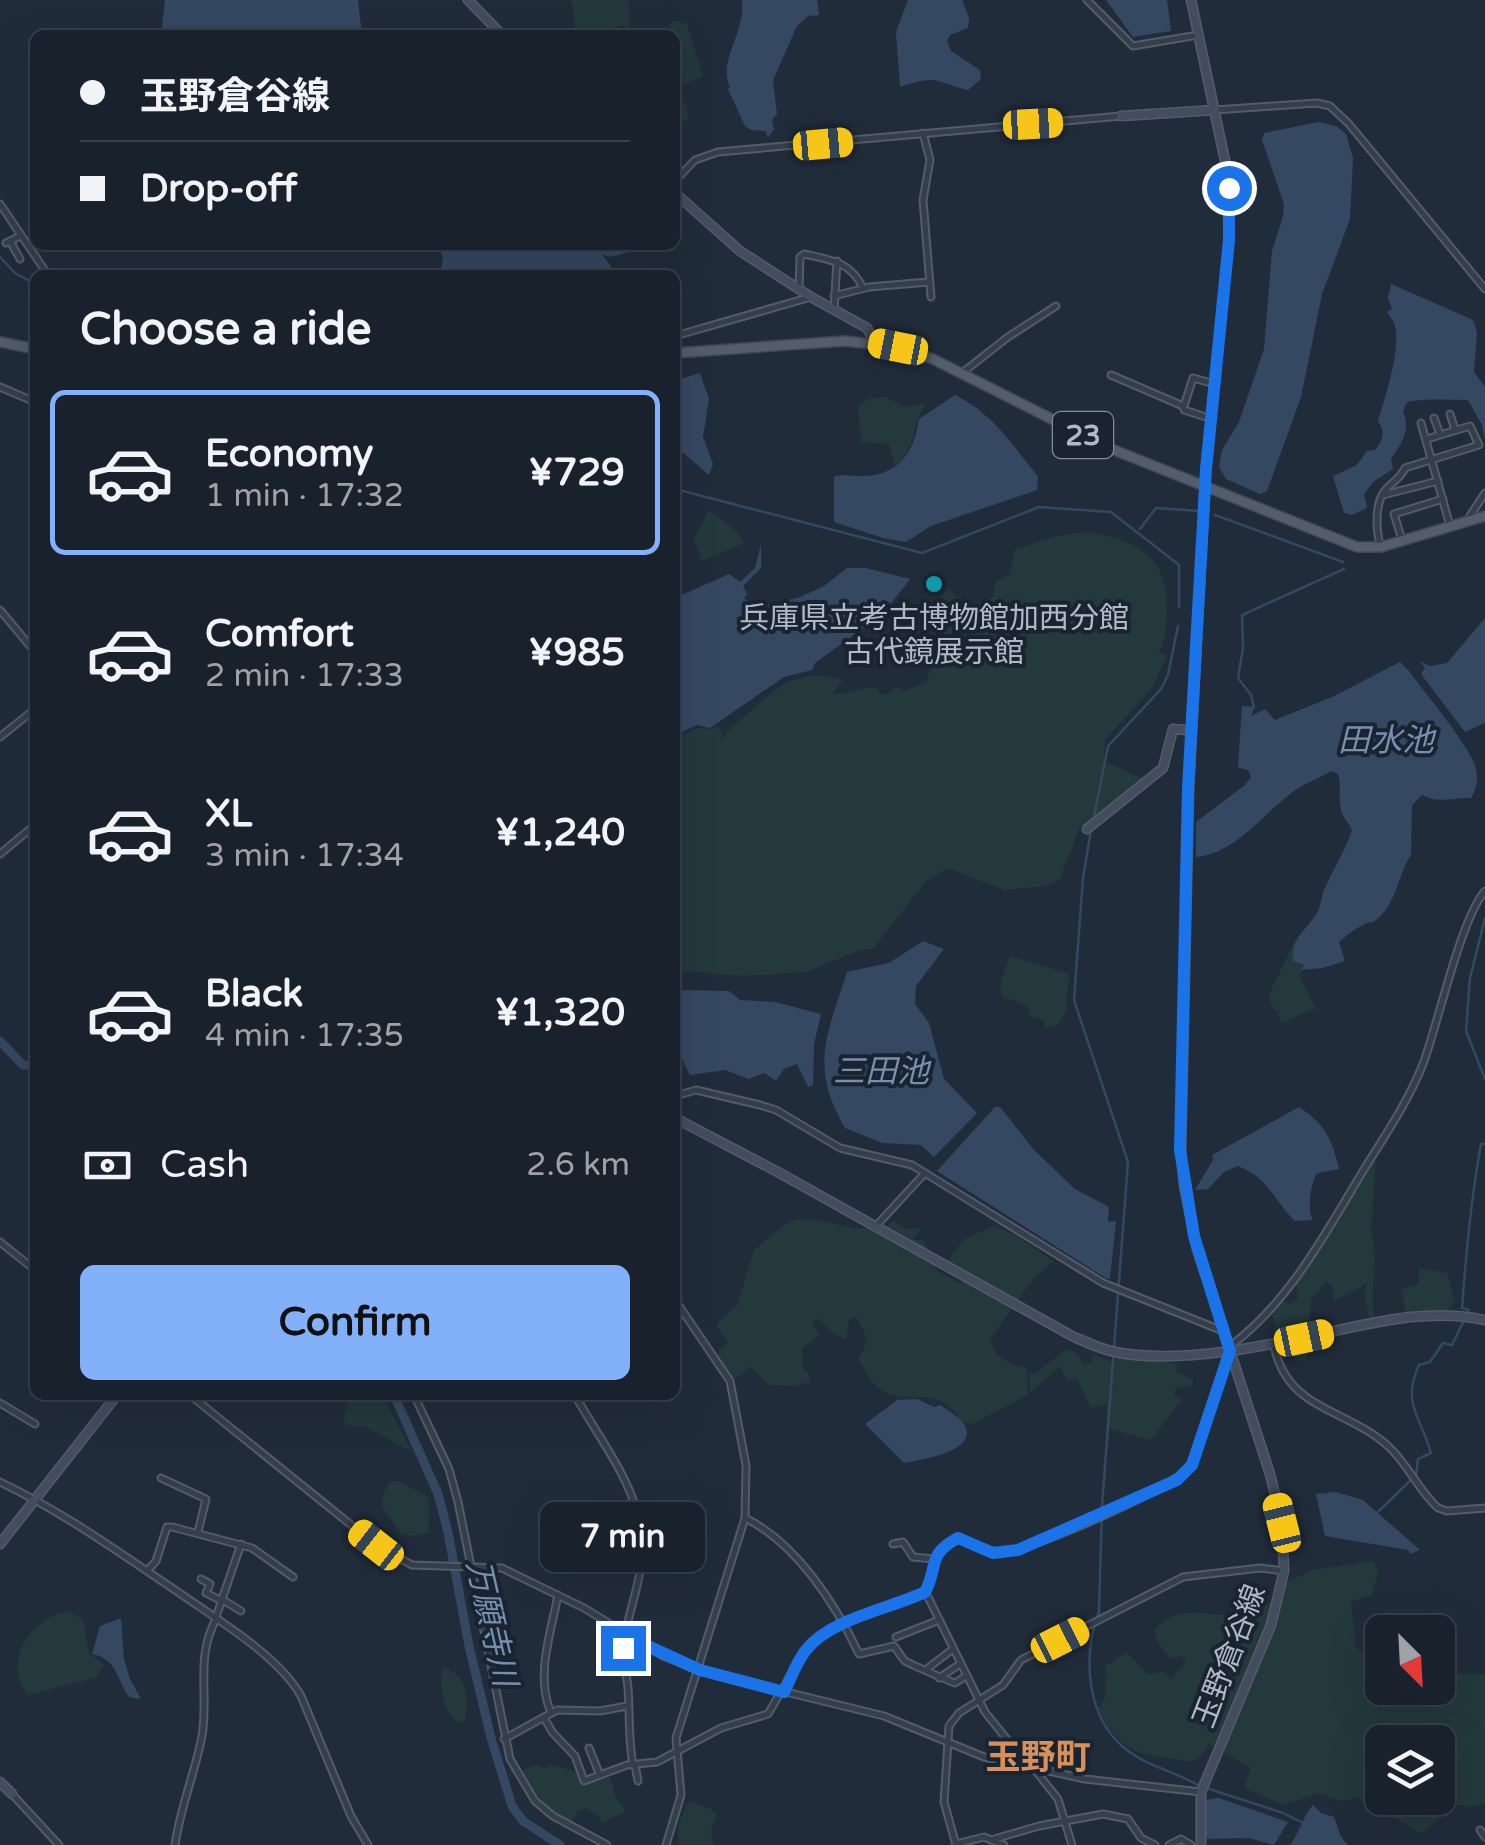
<!DOCTYPE html>
<html lang="en">
<head>
<meta charset="utf-8">
<style>
  body { margin:0; font-family:"Varela Round","Noto Sans JP",sans-serif; background:#222934; color:#f1f3f6; height:100vh; display:flex; flex-direction:column; font-size:38px; white-space:nowrap }
  * { box-sizing:border-box; margin:0 }
  p { font-size:32px; color:#9fa3a9 }
  .icon { flex:none; width:55px; height:55px; fill:none; stroke:currentColor; stroke-width:2; stroke-linecap:round; stroke-linejoin:round }
  .map { position:relative; flex:1; overflow:hidden }
  .side { position:absolute; left:30px; top:270px; width:650px; height:1130px; display:flex; flex-direction:column; background:#19212c; border-radius:15px; box-shadow:0 10px 40px #0002,0 0 0 2px #373e48 }
  .side>* { flex:none }
  .banner { position:absolute; left:30px; top:30px; width:650px; height:220px; border-radius:15px; box-shadow:0 10px 40px #0002,0 0 0 2px #373e48; display:grid; align-content:center; height:220px; padding:0 50px; background:#19212c }
  .needle { width:65px; rotate:156deg }
  .tools { position:absolute; left:1365px; top:1615px; display:grid; gap:20px }
  .tools a { display:grid; place-items:center; width:90px; height:90px; border-radius:15px; background:#19212c; box-shadow:0 10px 40px #0002,0 0 0 2px #373e48; font-size:50px }
  .end { position:absolute; width:45px; height:45px; margin:-22px; border:12px solid #1a73e8; background:#fff; box-shadow:0 0 0 5px #fff }
  .from { border-radius:50% }
  .bubble { position:absolute; height:70px; border-radius:15px; background:#19212c; box-shadow:0 10px 40px #0002,0 0 0 2px #373e48; font-size:32px; font-weight:700; line-height:70px; text-align:center }
  .car { position:absolute; width:30px; height:60px; margin:-30px -15px; border-radius:12px; box-shadow:0 0 8px 2px #0007; background:linear-gradient(#f5c518 24%,#345 0 40%,#f5c518 0 76%,#345 0 86%,#f5c518 0) }
  .banner b { display:flex; align-items:center; gap:35px; height:95px; font-size:38px }
  .banner b+b { border-top:2px solid #373e48 }
  .banner i { width:25px; height:25px; background:#f1f3f6 }
  ul { padding:0; list-style:none }
  li { display:flex; align-items:center; gap:30px; height:165px; margin:0 20px 15px; padding:0 30px; border:5px solid transparent; border-radius:15px }
  li div { flex:1 }
  li b { display:block; font-size:38px }
  li em { font-style:normal; font-weight:700 }
  li.current { border-color:#82b1fa }
  li>.icon { width:90px; height:90px; stroke-width:1.5 }
  h2 { padding:0 50px; font-size:45px; line-height:120px }
  .pay { display:flex; align-items:center; gap:25px; height:110px; padding:0 50px; font-size:38px }
  .pay p { margin-inline-start:auto }
  .primary-button { display:flex; gap:20px; margin-top:auto; padding:20px 50px }
  .primary-button a { flex:1; height:115px; border-radius:15px; background:#82b1fa; color:#111; font-size:40px; font-weight:700; line-height:115px; text-align:center }
  .map>svg:first-child { display:block }
  .green { fill:#23393c; fill-rule:evenodd }
  .water { fill:#354862 }
  .lines { fill:none; stroke-linecap:round; stroke-linejoin:round }
  .stream { stroke:#354862; stroke-width:2.5 }
  .river { stroke:#354862; stroke-width:9 }
  .street-casing { stroke:#535c69; stroke-width:9 }
  .secondary-casing { stroke:#535c69; stroke-width:11 }
  .primary-casing { stroke:#3e4754; stroke-width:12 }
  .street { stroke:#353e4b; stroke-width:5 }
  .secondary { stroke:#434d5e; stroke-width:8 }
  .primary { stroke:#535d6b; stroke-width:9 }
  .route { stroke:#1a73e8; stroke-width:12 }
  .culture-dot { fill:#0f9aa8; stroke:#1a2330; stroke-width:4 }
  .labels { text-anchor:middle; stroke-width:8; stroke-linejoin:round; paint-order:stroke }
  .shield { fill:#1a2330; stroke:#838c9a; stroke-width:2.5 }
  .shield-label { font-size:28px; font-weight:bold; fill:#b0b9c7 }
  .poi-label { font-size:30px; fill:#b0b9c7; stroke:#1a2330 }
  .street-label { font-size:30px; fill:#b0b9c7; stroke:#1a2330 }
  .water-label { font-size:32px; font-style:italic; fill:#7790b0; stroke:#1a2330 }
  .quarter-label { font-size:35px; font-weight:bold; fill:#d6905c; stroke:#1a2330 }
</style>
</head>
<body>
<div class="map">
<svg width="1485" height="1845" viewBox="0 0 1485 1845">
  <rect width="100%" height="100%" fill="#212c3b"/>
  <g class="green">
    <path d="M571,0H628L630,31L644,35L655,28L664,34L674,20L687,24L703,77L678,86L675,96L678,101L685,103L689,115L685,121L675,120V35H624L626,29L622,25L592,35H574L575,18Z"/>
    <path d="M886,397L904,407L926,403C911,425 917,449 895,466L889,444L861,442L858,407L868,399Z"/>
    <path d="M709,510L736,531L744,543L702,561L694,539Z"/>
    <path d="M1088,532C1138,540 1170,557 1167,613C1166,626 1166,640 1159,652L1167,656L1152,688L1105,740L1104,761L1143,779L1095,823L1080,826L1060,880L1045,886L1004,890L948,868L926,881L873,949L860,950L806,972L744,976L675,970V738L697,728L710,729L717,726L721,732V743C728,728 735,725 746,715C778,686 798,667 843,680L832,694C849,694 860,687 876,687L881,694H889L894,686L905,691L927,682L929,672L940,658L929,615L948,589L956,597L975,605L993,597L995,582L1010,574L1014,550L1055,536Z"/>
    <path d="M1296,939L1293,961L1304,965L1299,976L1317,1011L1313,1009L1282,1023L1277,1014L1281,1011L1274,1010L1268,996Z"/>
    <path d="M1010,956L1069,974L1066,1011L1058,1025L1046,1028L1043,1020L1030,1016L1027,1006L1003,997L1000,985Z"/>
    <path d="M1376,1154L1371,1232C1381,1259 1369,1287 1374,1315L1370,1319L1364,1295L1367,1283L1334,1301L1332,1287L1327,1281L1311,1299L1307,1360L1294,1361L1295,1356L1282,1352L1273,1332L1276,1325L1272,1316L1283,1301L1291,1304L1298,1298L1296,1281Z"/>
    <path d="M813,1219L852,1228L884,1229L893,1221L906,1229L921,1228L913,1240H924L937,1271L961,1284L965,1274L947,1262L963,1240L993,1226L1014,1234L1054,1261L1034,1278L990,1339C994,1358 1010,1365 1027,1368L1028,1395L972,1424L961,1422C938,1379 903,1411 876,1386C869,1379 864,1367 858,1359C870,1341 866,1335 856,1317L849,1320L846,1340L834,1334L819,1319L812,1321L819,1336L802,1348L803,1368L810,1375V1382L794,1386L769,1385L750,1366L742,1375L732,1379L717,1357L720,1349L728,1343L716,1325L737,1305L754,1250L784,1225L794,1220Z"/>
    <path d="M1419,1268L1447,1273L1455,1301L1446,1312H1406L1401,1289L1419,1284Z"/>
    <path d="M1066,1349L1078,1354L1083,1365L1092,1362L1093,1354L1109,1361C1121,1356 1165,1358 1177,1364L1176,1372L1193,1379L1192,1386L1176,1388L1174,1394L1181,1400L1151,1440L1106,1428L1107,1404L1091,1408L1077,1379L1067,1380L1060,1366L1030,1393L1029,1372L1035,1374Z"/>
    <path d="M350,1395H382L410,1448L408,1450L366,1427L346,1425L343,1418Z"/>
    <path d="M391,1481H399L428,1497L429,1533L415,1536L401,1534L382,1506L384,1492Z"/>
    <path d="M1373,1561L1379,1572L1371,1595L1351,1602L1356,1648L1373,1659L1382,1658V1688H1438V1670C1453,1676 1468,1672 1485,1674V1803L1467,1807L1452,1803L1422,1834L1358,1797L1342,1801L1319,1793L1283,1805L1244,1788L1251,1768L1209,1744C1194,1769 1191,1760 1168,1758C1131,1755 1115,1742 1098,1709L1106,1695L1105,1666L1127,1652L1148,1675L1163,1671L1171,1679L1186,1662L1181,1656L1170,1659L1158,1642L1154,1630C1182,1598 1215,1622 1247,1613C1259,1610 1272,1601 1284,1596L1285,1583L1312,1570ZM1382,1742H1438V1798H1382Z"/>
    <path d="M67,1611L83,1619L89,1653L104,1665L95,1678L28,1695C1,1661 31,1619 67,1611Z"/>
    <path d="M444,1668C471,1677 467,1699 465,1723L455,1721C443,1706 440,1691 441,1671Z"/>
    <path d="M549,1764L580,1773L583,1783L599,1777L611,1778L615,1795L626,1812L601,1823L599,1817L586,1808L578,1811L571,1823L543,1804L522,1770L537,1765L545,1769Z"/>
    <path d="M689,1801L711,1809L717,1816L711,1831L713,1845H681C673,1831 682,1815 689,1801Z"/>
  </g>
  <g class="water">
    <path d="M165,0H358L362,35H165L162,27Z"/>
    <path d="M742,0H817L819,15L808,16L797,26L773,80L777,114L772,120L774,130L768,137L765,131L751,130L745,126L728,89L730,86C717,62 746,33 742,0Z"/>
    <path d="M908,0H962L969,18L968,28L950,35L947,41L951,51L980,70L981,79L968,90C933,82 940,74 900,87L896,32Z"/>
    <path d="M1106,0H1167L1171,31L1133,37Z"/>
    <path d="M1319,122L1336,126L1346,134L1353,158L1350,219L1322,294L1301,397L1267,491L1260,494L1226,479L1219,467L1222,450L1239,422L1264,349L1272,251L1283,216L1284,204L1262,140L1264,133Z"/>
    <path d="M427,245H596L601,253L598,245H638V250L609,257L602,254L617,275H440L443,257L439,249Z"/>
    <path d="M1391,284L1473,320L1477,332L1474,372L1485,387V440L1482,425L1468,400C1448,400 1427,398 1407,402L1403,411C1411,430 1402,443 1391,459L1393,469L1373,482L1364,494L1367,508L1352,515L1344,513L1333,476L1357,465L1367,451L1375,450C1384,440 1385,431 1378,421C1385,397 1401,350 1395,326C1394,321 1390,317 1387,312L1392,309L1388,298Z"/>
    <path d="M700,373L709,399L703,437L713,464L709,475L675,446V381Z"/>
    <path d="M955,395C991,412 1014,446 1038,477L1037,490L931,526L906,542L883,538L834,522V477C842,474 848,476 857,476C896,478 914,455 919,419Z"/>
    <path d="M761,544V568L743,586L747,594L744,598L754,607L798,598L824,586L847,568H866L910,579L883,614L815,663L812,670L784,677L710,728L697,725L675,735V598L729,574L740,582L755,568Z"/>
    <path d="M1485,618V723L1465,732L1421,674L1425,668L1420,661L1430,666L1447,663Z"/>
    <path d="M1400,662L1409,671C1424,692 1469,745 1475,766C1479,777 1477,788 1471,798C1454,797 1437,804 1422,795L1412,805L1411,855C1399,871 1397,905 1375,921C1373,923 1370,922 1367,923C1357,927 1347,935 1339,942L1345,961L1322,968L1301,970L1304,965L1293,961C1290,938 1307,930 1317,913C1321,907 1321,897 1324,890C1333,870 1344,852 1352,831C1350,823 1342,818 1341,809C1338,796 1342,787 1338,774L1331,771C1317,780 1301,784 1289,795C1259,818 1235,853 1196,857V822L1245,785L1251,777L1249,771L1238,767L1242,706L1255,707L1251,716L1265,709L1275,720L1332,697Z"/>
    <path d="M923,941L944,949L916,986L915,1004L929,1023L944,1079L977,1113L934,1157L921,1145L882,1143L845,1128C809,1066 827,1035 847,972L889,963Z"/>
    <path d="M675,990L729,991L740,1000L775,1002L821,1014L814,1044L813,1085L808,1087L797,1064L784,1069L776,1081L764,1073L749,1079L725,1070L690,1075L675,1046Z"/>
    <path d="M995,1107H1000L1034,1150L1075,1189L1109,1207L1108,1222L1116,1221L1110,1278L1107,1279L937,1171Z"/>
    <path d="M1299,1107C1325,1124 1332,1139 1339,1169L1317,1173C1310,1185 1307,1212 1313,1220L1295,1221C1274,1201 1268,1177 1238,1166L1224,1172L1208,1189L1195,1190L1213,1160L1212,1155Z"/>
    <path d="M917,1399L934,1407L941,1405C949,1412 966,1420 967,1432C968,1453 919,1460 904,1463L865,1424L897,1400Z"/>
    <path d="M1336,1492L1363,1500L1420,1550L1410,1554L1408,1550L1325,1536L1316,1494Z"/>
    <path d="M121,1618L124,1659L130,1679L141,1699L129,1697C116,1678 117,1659 92,1654L100,1626Z"/>
    <path d="M1219,1798L1288,1822L1274,1845L1249,1838L1207,1839L1203,1818L1205,1800Z"/>
    <path d="M1313,1805L1321,1813L1334,1817L1341,1837L1348,1845H1290C1300,1832 1303,1816 1313,1805Z"/>
  </g>
  <g class="lines">
    <g class="stream">
      <path d="M0,257L15,273L35,284"/>
      <path d="M675,489L922,553L1039,507L1111,512L1179,565V607"/>
      <path d="M1215,515L1343,562"/>
      <path d="M1140,529L1156,508L1199,511"/>
      <path d="M1254,707L1251,695L1238,678L1243,648L1242,615L1344,569"/>
      <path d="M1093,822L1108,746L1161,689L1168,675L1178,626"/>
      <path d="M1091,830L1083,878L1074,1000L1128,1162L1102,1506L1099,1612C1082,1656 1086,1719 1127,1750C1147,1766 1176,1772 1198,1785"/>
      <path d="M1485,918L1470,978L1466,1031L1485,1079"/>
      <path d="M1378,1512L1416,1475L1418,1459L1431,1453C1421,1417 1401,1404 1419,1365L1430,1362L1443,1343L1452,1345L1469,1310L1462,1308C1466,1253 1471,1198 1481,1144H1485"/>
      <path d="M1206,1788L1283,1813L1305,1824"/>
    </g>
    <g class="river">
      <path d="M0,1041L23,1065L35,1066"/>
      <path d="M394,1395L438,1494L448,1532L469,1646L491,1738L512,1806L523,1821L560,1845"/>
    </g>
    <g class="street-casing">
      <g id="street">
        <path d="M1087,0L1133,46L1198,35"/>
        <path d="M1215,110L1317,103L1330,106L1349,124L1485,289"/>
        <path d="M923,133L930,160L923,200L931,297"/>
        <path d="M675,181L695,160L718,152L1121,116"/>
        <path d="M0,204L48,275"/>
        <path d="M10,241L20,259"/>
        <path d="M6,243L20,236"/>
        <path d="M799,288L800,257L804,254C831,260 850,261 863,288"/>
        <path d="M834,296L869,287L929,282"/>
        <path d="M834,310L837,261"/>
        <path d="M675,336L811,297"/>
        <path d="M962,373L1008,337L1056,306"/>
        <path d="M1111,375L1183,406L1184,410L1212,419"/>
        <path d="M0,387L35,402"/>
        <path d="M1184,406L1193,378L1215,384"/>
        <path d="M1450,414L1455,430"/>
        <path d="M1434,418L1440,434"/>
        <path d="M1421,423L1450,526"/>
        <path d="M1383,495L1438,481"/>
        <path d="M1468,519L1485,493"/>
        <path d="M1402,540L1394,514L1443,499"/>
        <path d="M1381,547C1376,533 1375,509 1382,495C1388,484 1400,480 1405,468L1479,445L1470,426L1427,439"/>
        <path d="M0,610L35,652"/>
        <path d="M0,737L35,709"/>
        <path d="M0,854L35,825"/>
        <path d="M675,1096L696,1090L760,1105L776,1110L840,1148L912,1165L1103,1283L1223,1331"/>
        <path d="M876,1226L925,1173"/>
        <path d="M0,1242L35,1270"/>
        <path d="M1274,1345C1286,1410 1346,1408 1388,1446C1408,1464 1418,1490 1438,1508L1447,1511L1485,1508"/>
        <path d="M1229,1347C1289,1303 1325,1234 1363,1171C1384,1137 1408,1102 1423,1064C1438,1024 1461,918 1485,891"/>
        <path d="M190,1395L376,1545L412,1565L502,1568L584,1608L661,1655L700,1671L884,1716L984,1757L1085,1779L1201,1792"/>
        <path d="M414,1395L449,1469L458,1502L510,1759L535,1801L553,1816L607,1845"/>
        <path d="M575,1395C595,1432 626,1471 637,1512C652,1570 629,1597 623,1649C622,1663 627,1674 628,1688C630,1713 628,1738 633,1765"/>
        <path d="M0,1403L35,1424"/>
        <path d="M161,1478L206,1499L198,1532"/>
        <path d="M0,1482C63,1512 120,1553 178,1592C216,1619 278,1655 301,1696L351,1816L368,1845"/>
        <path d="M745,1518C796,1543 835,1603 859,1654L894,1646C898,1651 901,1657 905,1661C908,1663 949,1681 955,1683L966,1676"/>
        <path d="M893,1544L903,1542L913,1557L934,1559"/>
        <path d="M147,1571L156,1561L167,1527H172L252,1548L293,1577"/>
        <path d="M201,1579L210,1584L206,1593L222,1601"/>
        <path d="M926,1593L985,1712L1026,1763L1025,1767"/>
        <path d="M223,1600L241,1611"/>
        <path d="M216,1617L241,1544"/>
        <path d="M896,1637L939,1620"/>
        <path d="M928,1668L953,1649"/>
        <path d="M939,1678L960,1664"/>
        <path d="M551,1713C535,1676 551,1633 558,1595"/>
        <path d="M544,1718L553,1733L575,1756L584,1781L627,1765L657,1762L721,1728L768,1714L806,1649L815,1641L844,1623L925,1592C940,1564 923,1557 959,1538C972,1543 988,1554 1002,1553C1030,1551 1179,1486 1191,1465L1230,1354"/>
        <path d="M504,1739L557,1710L600,1711L627,1706"/>
        <path d="M589,1748L599,1773"/>
        <path d="M635,1765L638,1781"/>
        <path d="M1035,1770L1058,1799L1072,1845"/>
        <path d="M12,1794L59,1845"/>
        <path d="M1480,1830L1485,1837"/>
        <path d="M991,1840L1039,1826L1103,1814L1128,1819L1141,1838L1155,1845"/>
        <path d="M956,1844L984,1837L1004,1845"/>
        <path d="M175,1845C180,1808 195,1773 202,1736C209,1696 195,1658 216,1619"/>
        <path d="M666,1845L681,1795L676,1738L745,1518L746,1465L730,1381L675,1300"/>
        <path d="M956,1845L944,1802L949,1726L959,1713L1003,1685L1021,1660L1183,1577L1260,1568L1284,1571"/>
        <path d="M1169,1845L1181,1839L1191,1845"/>
      </g>
    </g>
    <g class="secondary-casing">
      <g id="secondary">
        <path d="M468,0L502,35"/>
        <path d="M1191,0L1227,170L1229,240L1206,469L1189,789L1181,1151L1184,1186L1197,1249L1270,1474L1282,1523L1284,1571L1271,1625L1201,1792V1845"/>
        <path d="M1121,116L1215,110"/>
        <path d="M675,193L740,251L811,297L867,328L875,342"/>
        <path d="M1087,829L1163,768L1173,729L1188,730"/>
        <path d="M675,1118L776,1171L1072,1336C1086,1342 1100,1349 1115,1352C1179,1365 1271,1345 1334,1331C1385,1320 1433,1309 1485,1320"/>
        <path d="M0,1544L117,1395"/>
        <path d="M0,1782L12,1794"/>
      </g>
    </g>
    <g class="primary-casing">
      <g id="primary">
        <path d="M0,342L35,349"/>
        <path d="M675,353L845,341L898,347L933,359L1109,448L1357,547H1381L1485,516"/>
      </g>
    </g>
    <use href="#street" class="street"/>
    <use href="#secondary" class="secondary"/>
    <use href="#primary" class="primary"/>
  </g>
  <g class="lines">
    <path class="route" d="M623,1648L626,1636L700,1670L784,1692C791,1678 797,1661 806,1650C831,1618 890,1609 925,1592C939,1566 926,1555 958,1538L993,1553L1018,1550L1177,1480L1192,1465L1230,1351L1194,1236L1180,1150L1188,788L1206,469L1229,240V188"/>
  </g>
  <circle class="culture-dot" cx="934" cy="584" r="10"/>
  <g class="labels">
    <rect class="shield" x="1053" y="412" width="60" height="46" rx="8"/>
    <g class="shield-label">
      <text x="1083" y="445">23</text>
    </g>
    <g class="poi-label">
      <text x="934" y="628">兵庫県立考古博物館加西分館<tspan x="934" dy="34">古代鏡展示館</tspan></text>
    </g>
    <g class="street-label">
      <text transform="translate(1229 1656) rotate(-69)" y="10">玉野倉谷線</text>
    </g>
    <g class="water-label">
      <text x="1386" y="751">田水池</text>
      <text x="881" y="1082">三田池</text>
      <text transform="translate(492 1623) rotate(77)" y="11">万願寺川</text>
    </g>
    <g class="quarter-label">
      <text x="1038" y="1769">玉野町</text>
    </g>
  </g>
</svg>
<div class="tools">
<a><svg class="needle" viewBox="-14 -14 28 28"><path d="M0-13l5 13h-10z" fill="#e53935"/><path d="M0 13l5-13h-10z" fill="#9fa3a9"/></svg></a>
<a><svg class="icon" aria-label="layers" viewBox="0 0 24 24"><path d="M12 4l9 5-9 5-9-5zM3 14l9 5 9-5"/></svg></a>
</div>
<i class="end from" style="left:1229px;top:188px"></i>
<i class="end" style="left:623px;top:1648px"></i>
<div class="bubble" style="left:540px;top:1502px;width:165px">7 min</div>
<i class="car" style="left:1033px;top:124px;rotate:87deg"></i>
<i class="car" style="left:823px;top:144px;rotate:85deg"></i>
<i class="car" style="left:898px;top:347px;rotate:281deg"></i>
<i class="car" style="left:1304px;top:1338px;rotate:78deg"></i>
<i class="car" style="left:1282px;top:1523px;rotate:346deg"></i>
<i class="car" style="left:376px;top:1545px;rotate:308deg"></i>
<i class="car" style="left:1060px;top:1640px;rotate:63deg"></i>
<div class="banner">
<b><i class="from"></i>玉野倉谷線</b>
<b><i></i>Drop-off</b>
</div>
<section class="side">
<h2>Choose a ride</h2>
<ul>
<li class="current"><svg class="icon" aria-label="car" viewBox="0 0 24 24"><path d="M5 17H2v-5l4-1 3-4h7l3 4 3 1v5h-3M9 17h6M6 11h13"/><circle cx="7" cy="17" r="2"/><circle cx="17" cy="17" r="2"/></svg><div><b>Economy</b><p>1 min · 17:32</p></div><em>¥729</em></li>
<li><svg class="icon" aria-label="car" viewBox="0 0 24 24"><path d="M5 17H2v-5l4-1 3-4h7l3 4 3 1v5h-3M9 17h6M6 11h13"/><circle cx="7" cy="17" r="2"/><circle cx="17" cy="17" r="2"/></svg><div><b>Comfort</b><p>2 min · 17:33</p></div><em>¥985</em></li>
<li><svg class="icon" aria-label="car" viewBox="0 0 24 24"><path d="M5 17H2v-5l4-1 3-4h7l3 4 3 1v5h-3M9 17h6M6 11h13"/><circle cx="7" cy="17" r="2"/><circle cx="17" cy="17" r="2"/></svg><div><b>XL</b><p>3 min · 17:34</p></div><em>¥1,240</em></li>
<li><svg class="icon" aria-label="car" viewBox="0 0 24 24"><path d="M5 17H2v-5l4-1 3-4h7l3 4 3 1v5h-3M9 17h6M6 11h13"/><circle cx="7" cy="17" r="2"/><circle cx="17" cy="17" r="2"/></svg><div><b>Black</b><p>4 min · 17:35</p></div><em>¥1,320</em></li>
</ul>
<div class="pay"><svg class="icon" aria-label="cash" viewBox="0 0 24 24"><path d="M3 7h18v10H3z"/><circle cx="12" cy="12" r="2"/></svg>Cash<p>2.6 km</p></div>
<div class="primary-button"><a>Confirm</a></div>
</section>
</div>
</body>
</html>
